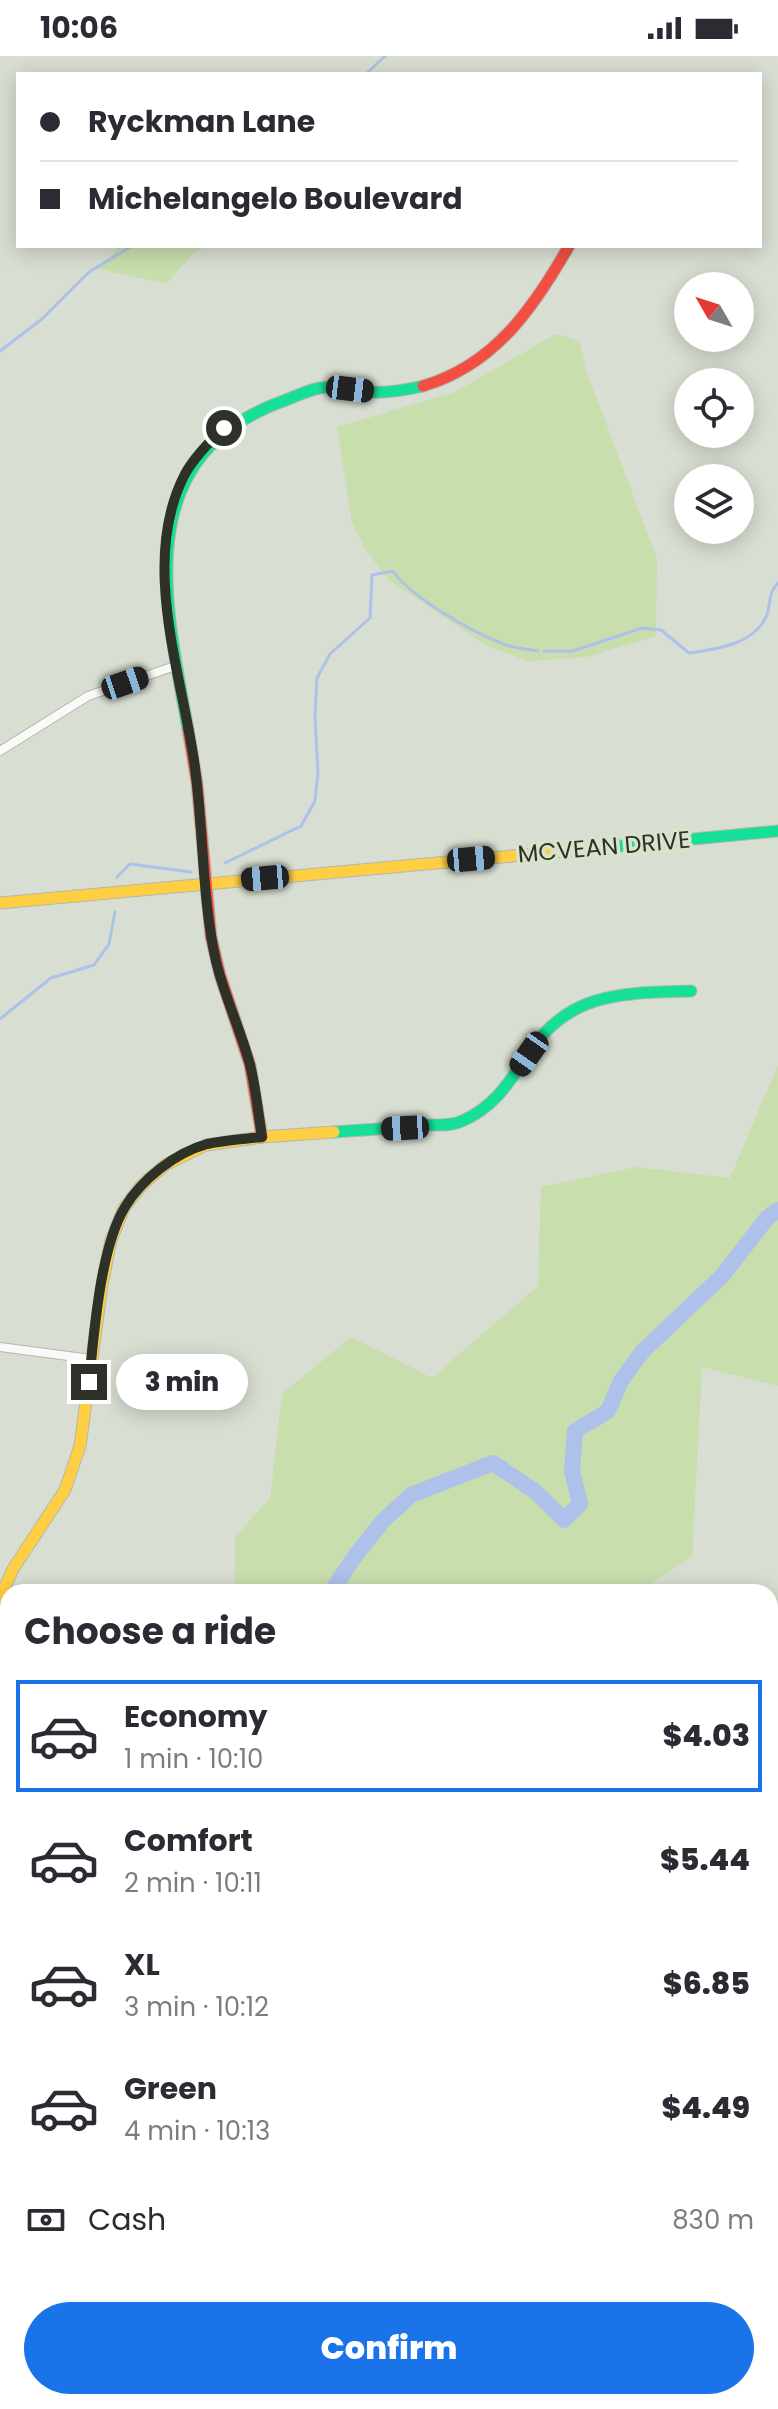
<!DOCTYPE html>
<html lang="en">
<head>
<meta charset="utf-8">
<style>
  body { margin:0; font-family:Poppins,sans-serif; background:#f7f7f7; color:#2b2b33; height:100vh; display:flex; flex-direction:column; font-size:30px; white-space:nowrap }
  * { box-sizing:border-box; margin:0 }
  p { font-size:26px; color:#7c7c81 }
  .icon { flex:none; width:44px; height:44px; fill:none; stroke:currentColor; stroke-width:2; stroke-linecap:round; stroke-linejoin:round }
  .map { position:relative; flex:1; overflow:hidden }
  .details { position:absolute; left:0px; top:1528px; width:778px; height:826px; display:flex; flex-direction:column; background:#fff; border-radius:24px 24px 0 0; box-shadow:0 4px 20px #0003 }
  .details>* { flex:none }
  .guide { position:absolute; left:16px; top:16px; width:746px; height:176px; border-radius:0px; box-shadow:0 4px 20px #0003; display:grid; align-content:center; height:176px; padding:0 24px; background:#fff }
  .needle { width:52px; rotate:309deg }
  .tools { position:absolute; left:674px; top:216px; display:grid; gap:16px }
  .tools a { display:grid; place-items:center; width:80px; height:80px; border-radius:50%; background:#fff; box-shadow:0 4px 20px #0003; font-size:40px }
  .end { position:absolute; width:36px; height:36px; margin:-18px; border:10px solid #2d3128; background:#fff; box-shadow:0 0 0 4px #fff }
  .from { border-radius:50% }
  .bubble { position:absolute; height:56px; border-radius:28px; background:#fff; box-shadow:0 4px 20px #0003; font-size:26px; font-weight:800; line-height:56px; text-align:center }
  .car { position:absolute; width:24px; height:48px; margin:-24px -12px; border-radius:10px; box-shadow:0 0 6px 2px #0007; background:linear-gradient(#222 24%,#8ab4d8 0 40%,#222 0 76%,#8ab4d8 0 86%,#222 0) }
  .guide b { display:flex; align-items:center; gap:28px; height:76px; font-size:30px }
  .guide b+b { border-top:2px solid #e1e1e2 }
  .guide i { width:20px; height:20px; background:#2b2b33 }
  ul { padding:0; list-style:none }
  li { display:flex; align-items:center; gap:24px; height:112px; margin:0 16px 12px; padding:0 8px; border:4px solid transparent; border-radius:0px }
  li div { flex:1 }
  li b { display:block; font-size:30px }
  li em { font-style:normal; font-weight:800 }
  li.current { border-color:#1a73e8 }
  li>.icon { width:72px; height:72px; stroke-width:1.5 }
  h2 { padding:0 24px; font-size:36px; line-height:96px }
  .pay { display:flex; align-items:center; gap:20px; height:88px; padding:0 24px; font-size:30px }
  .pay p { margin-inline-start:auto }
  .button { display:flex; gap:16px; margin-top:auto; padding:16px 24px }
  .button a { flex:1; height:92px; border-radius:48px; background:#1a73e8; color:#fff; font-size:32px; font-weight:800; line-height:92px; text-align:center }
  .status { display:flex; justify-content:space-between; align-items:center; height:56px; padding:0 40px; background:#fff; direction:ltr }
  .status svg { height:22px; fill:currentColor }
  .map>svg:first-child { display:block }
  .green { fill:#c9dead }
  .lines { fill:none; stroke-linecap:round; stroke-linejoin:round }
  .stream { stroke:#adc1ea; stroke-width:3 }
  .river { stroke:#adc1ea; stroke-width:16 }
  .street-casing { stroke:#b3b8ae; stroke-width:10 }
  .fast-casing { stroke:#b3b8ae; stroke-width:13 }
  .slow-casing { stroke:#b3b8ae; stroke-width:13 }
  .jam-casing { stroke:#b3b8ae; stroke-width:13 }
  .street { stroke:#f9faf8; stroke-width:8 }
  .fast { stroke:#16e098; stroke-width:11 }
  .slow { stroke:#ffcf43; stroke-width:11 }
  .jam { stroke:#f24e42; stroke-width:11 }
  .route { stroke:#2d3128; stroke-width:10 }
  .labels { text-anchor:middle; stroke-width:7; stroke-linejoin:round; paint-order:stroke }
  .street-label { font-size:24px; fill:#2d3128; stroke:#d8e3cc }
</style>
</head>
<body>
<div class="status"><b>10:06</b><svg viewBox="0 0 49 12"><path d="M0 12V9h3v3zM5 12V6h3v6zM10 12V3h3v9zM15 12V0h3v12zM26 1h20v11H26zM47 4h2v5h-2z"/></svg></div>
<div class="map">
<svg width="778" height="2353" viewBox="0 0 778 2353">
  <rect width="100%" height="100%" fill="#d8ded1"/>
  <g class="green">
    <path d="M119,190H206L193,198L166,228L99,213Z"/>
    <path d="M556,278L579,285L586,314L657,503L656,580L587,601L528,605L487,590L390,525L366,495L352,467L337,371L455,336Z"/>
    <path d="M778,1009V1330L702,1311L692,1501L637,1536H235V1481L270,1442L282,1338L351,1281L432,1322L538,1230L541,1131L636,1111L730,1122Z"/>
    <path d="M8,2027V2273L0,2282V2029Z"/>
  </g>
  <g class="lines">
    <g class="stream">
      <path d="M366,18L385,0"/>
      <path d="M0,295L42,263L89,216L132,190"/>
      <path d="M544,595H573L642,572L661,574L689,597C716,593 753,589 766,561C772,548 766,540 778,527"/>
      <path d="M225,807L301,770L315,745L318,717L315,660L317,622L330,598L370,562L372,519L393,515C411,541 470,575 501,587C512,592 526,593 538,595"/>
      <path d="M117,821L130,808L191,816"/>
      <path d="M0,963L51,922L94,909L109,888L115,856"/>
    </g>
    <g class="river">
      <path d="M331,1536L355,1500L383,1465L411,1439L493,1407L536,1436L564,1464L580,1448L572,1415L575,1375L608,1355L621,1325L642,1296L722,1220L767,1162L778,1154"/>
      <path d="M0,2076L8,2074"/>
    </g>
    <g class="street-casing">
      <g id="street">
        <path d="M0,695L88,640L175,610"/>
        <path d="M0,1291L91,1303"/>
        <path d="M770,1802H778"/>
        <path d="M770,2202L778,2192"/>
        <path d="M248,2353L260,2346"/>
        <path d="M644,2353L650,2346"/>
      </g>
    </g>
    <g class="fast-casing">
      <g id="fast">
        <path d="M188,673C164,543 129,399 286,344C297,340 308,334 320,332C336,328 353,334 369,336C387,337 406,334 423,330"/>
        <path d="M610,791L778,775"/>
        <path d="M334,1076C365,1074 395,1072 426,1069C437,1069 452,1070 462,1065C495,1051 510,1025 529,997C569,935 625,937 691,935"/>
      </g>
    </g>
    <g class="slow-casing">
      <g id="slow">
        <path d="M0,847L610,791"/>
        <path d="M0,1542L13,1513L65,1434L80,1390L102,1229L111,1184L124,1152L141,1130L165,1109L206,1089L262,1081L334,1076"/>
      </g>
    </g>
    <g class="jam-casing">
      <g id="jam">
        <path d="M423,330C495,309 534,251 569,190"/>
        <path d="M188,673L197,727L211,881L220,919L250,1009L262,1081"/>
      </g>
    </g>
    <use href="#street" class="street"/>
    <use href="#fast" class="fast"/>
    <use href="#slow" class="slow"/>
    <use href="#jam" class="jam"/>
  </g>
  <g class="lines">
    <path class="route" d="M89,1326C94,1278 100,1192 125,1151C142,1123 175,1097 207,1088C225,1084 244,1083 262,1081C258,1057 256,1032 250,1009C241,974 224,940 216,905C201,839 204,771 194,705C181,616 140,504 185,418C195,400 209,386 224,372"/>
  </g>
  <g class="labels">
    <g class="street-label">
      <text transform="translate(604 791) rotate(-5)" y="8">MCVEAN DRIVE</text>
    </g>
  </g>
</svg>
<div class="tools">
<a><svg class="needle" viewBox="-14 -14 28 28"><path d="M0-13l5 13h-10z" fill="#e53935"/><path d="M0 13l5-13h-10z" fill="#7c7c81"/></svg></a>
<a><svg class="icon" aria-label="locate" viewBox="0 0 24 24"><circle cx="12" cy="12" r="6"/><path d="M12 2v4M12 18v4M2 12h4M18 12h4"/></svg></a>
<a><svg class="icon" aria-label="layers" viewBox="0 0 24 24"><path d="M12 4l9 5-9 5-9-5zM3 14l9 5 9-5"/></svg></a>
</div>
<i class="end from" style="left:224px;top:372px"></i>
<i class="end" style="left:89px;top:1326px"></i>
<div class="bubble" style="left:116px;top:1298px;width:132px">3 min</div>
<i class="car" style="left:350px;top:333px;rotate:97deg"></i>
<i class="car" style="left:125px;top:627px;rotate:71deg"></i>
<i class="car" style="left:471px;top:803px;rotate:85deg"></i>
<i class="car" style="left:265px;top:822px;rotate:265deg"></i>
<i class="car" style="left:529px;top:998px;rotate:215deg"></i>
<i class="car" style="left:405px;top:1072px;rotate:267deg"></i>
<div class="guide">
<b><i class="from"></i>Ryckman Lane</b>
<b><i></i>Michelangelo Boulevard</b>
</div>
<section class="details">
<h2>Choose a ride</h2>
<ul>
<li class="current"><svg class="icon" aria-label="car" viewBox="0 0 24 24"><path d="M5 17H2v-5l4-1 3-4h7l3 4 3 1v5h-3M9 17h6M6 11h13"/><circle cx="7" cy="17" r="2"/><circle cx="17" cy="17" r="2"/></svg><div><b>Economy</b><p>1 min · 10:10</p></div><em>$4.03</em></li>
<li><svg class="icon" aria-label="car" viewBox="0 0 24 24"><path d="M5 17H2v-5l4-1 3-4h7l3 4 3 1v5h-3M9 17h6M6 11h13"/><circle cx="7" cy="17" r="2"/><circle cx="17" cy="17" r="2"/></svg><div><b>Comfort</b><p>2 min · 10:11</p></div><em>$5.44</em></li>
<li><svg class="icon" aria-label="car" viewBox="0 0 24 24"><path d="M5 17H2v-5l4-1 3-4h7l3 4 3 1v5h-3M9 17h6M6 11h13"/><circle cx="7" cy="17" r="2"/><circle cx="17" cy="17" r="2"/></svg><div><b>XL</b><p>3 min · 10:12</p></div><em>$6.85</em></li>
<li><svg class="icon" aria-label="car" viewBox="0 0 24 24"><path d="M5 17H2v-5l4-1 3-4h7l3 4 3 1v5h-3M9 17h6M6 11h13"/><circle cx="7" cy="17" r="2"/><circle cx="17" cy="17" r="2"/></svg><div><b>Green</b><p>4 min · 10:13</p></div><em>$4.49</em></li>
</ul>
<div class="pay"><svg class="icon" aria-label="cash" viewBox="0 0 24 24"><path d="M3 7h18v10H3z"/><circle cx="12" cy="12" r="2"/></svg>Cash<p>830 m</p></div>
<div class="button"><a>Confirm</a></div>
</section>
</div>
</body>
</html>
